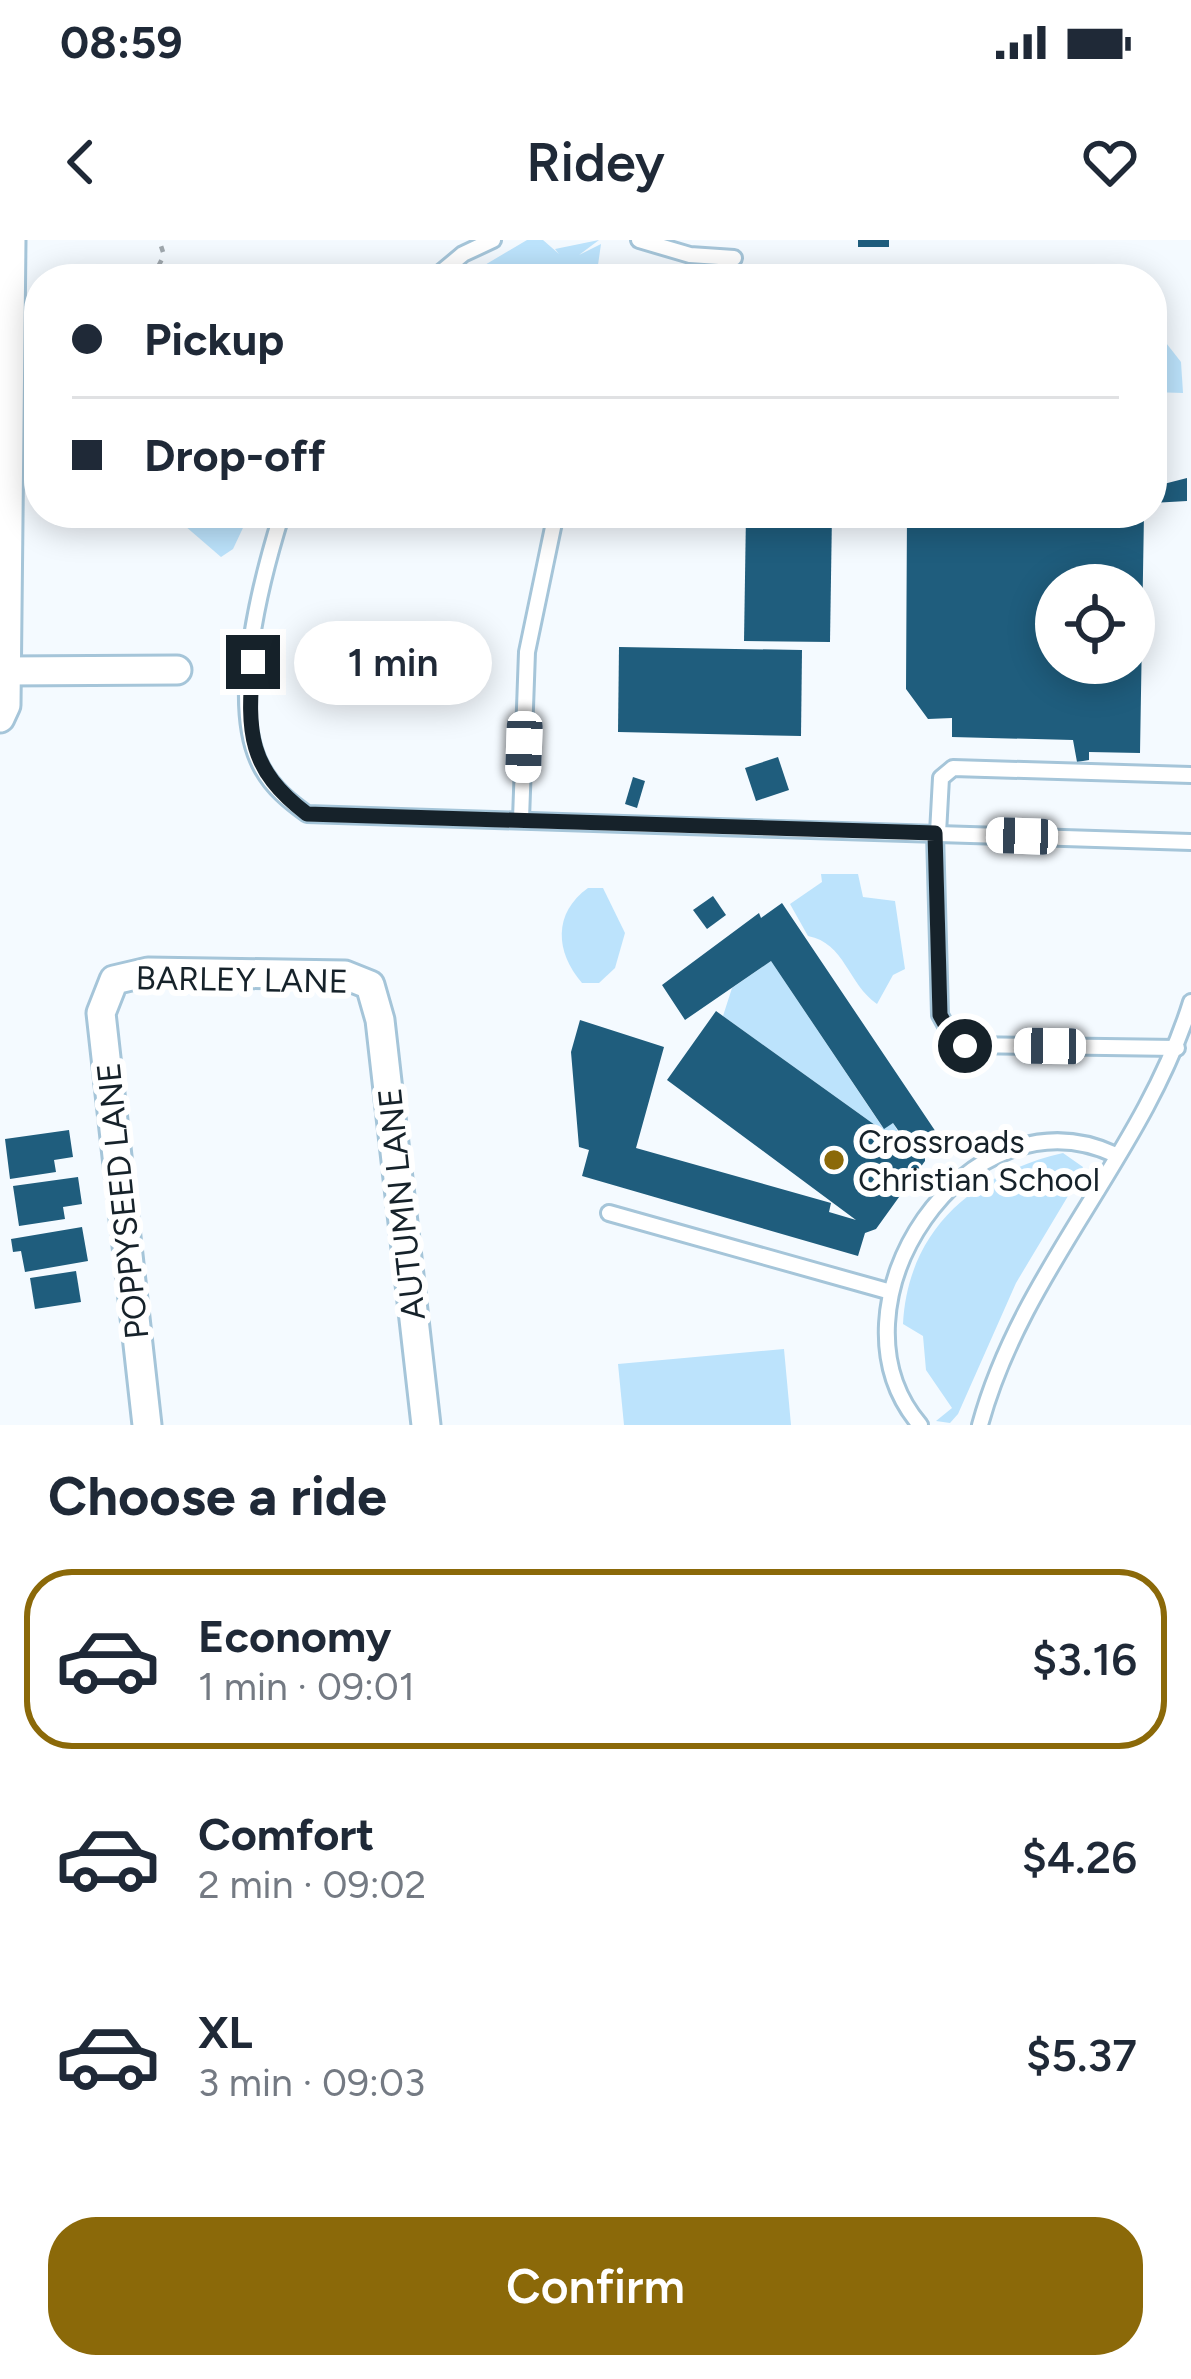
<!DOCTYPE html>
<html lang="en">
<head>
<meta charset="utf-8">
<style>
  body { margin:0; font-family:Figtree,sans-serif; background:#f6f6f7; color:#1f2937; height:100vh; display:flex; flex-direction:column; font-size:45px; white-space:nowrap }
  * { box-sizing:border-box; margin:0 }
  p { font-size:39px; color:#747a83 }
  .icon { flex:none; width:66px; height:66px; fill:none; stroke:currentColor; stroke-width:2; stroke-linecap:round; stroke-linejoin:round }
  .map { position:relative; height:1185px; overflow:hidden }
  .side { display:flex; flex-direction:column; background:#fff; flex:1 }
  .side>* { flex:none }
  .guide { position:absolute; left:24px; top:24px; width:1143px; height:264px; border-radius:48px; box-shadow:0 6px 30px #0003; display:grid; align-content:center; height:264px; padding:0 48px; background:#fff }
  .buttons { position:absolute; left:1035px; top:324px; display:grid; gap:24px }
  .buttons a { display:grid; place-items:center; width:120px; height:120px; border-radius:50%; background:#fff; box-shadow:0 6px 30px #0003; font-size:60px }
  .end { position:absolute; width:54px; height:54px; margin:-27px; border:15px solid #16222a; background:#fff; box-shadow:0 0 0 6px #fff }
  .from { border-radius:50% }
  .bubble { position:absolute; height:84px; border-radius:42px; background:#fff; box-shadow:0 6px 30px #0003; font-size:39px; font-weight:600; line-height:84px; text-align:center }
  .car { position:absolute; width:36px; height:72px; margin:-36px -18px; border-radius:15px; box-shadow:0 0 9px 3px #0007; background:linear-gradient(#fff 24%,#345 0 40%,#fff 0 76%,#345 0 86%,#fff 0) }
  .guide b { display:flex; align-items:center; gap:42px; height:114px; font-size:45px }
  .guide b+b { border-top:3px solid #e0e1e3 }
  .guide i { width:30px; height:30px; background:#1f2937 }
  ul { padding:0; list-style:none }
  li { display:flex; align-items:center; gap:36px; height:180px; margin:0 24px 18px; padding:0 24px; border:6px solid transparent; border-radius:48px }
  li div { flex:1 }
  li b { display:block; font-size:45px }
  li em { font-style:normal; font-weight:600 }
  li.active { border-color:#8b6909 }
  li>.icon { width:108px; height:108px; stroke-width:1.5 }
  h2 { padding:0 48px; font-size:54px; line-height:144px }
  .action { display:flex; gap:24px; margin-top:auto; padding:24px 48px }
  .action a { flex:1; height:138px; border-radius:48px; background:#8b6909; color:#fff; font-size:48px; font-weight:600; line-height:138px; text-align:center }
  .status { display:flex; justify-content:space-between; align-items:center; height:84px; padding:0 60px; background:#fff; direction:ltr }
  .status svg { height:33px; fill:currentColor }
  header { display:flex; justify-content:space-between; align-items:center; height:156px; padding:0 48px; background:#fff; font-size:54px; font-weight:600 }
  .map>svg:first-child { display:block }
  .green { fill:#bce3fc }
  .building { fill:#1f5d7d; fill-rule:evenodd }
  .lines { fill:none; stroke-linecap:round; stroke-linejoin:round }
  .service-casing { stroke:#a5c5d9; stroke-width:20 }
  .minor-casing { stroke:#a5c5d9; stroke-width:33 }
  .path { stroke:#a0a8ae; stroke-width:4.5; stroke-dasharray:6 9; stroke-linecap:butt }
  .service { stroke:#fff; stroke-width:14 }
  .minor { stroke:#fff; stroke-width:27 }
  .route { stroke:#16222a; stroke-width:15 }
  .poi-dot { fill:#8b6909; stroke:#fff; stroke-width:4.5 }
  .labels { text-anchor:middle; stroke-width:12; stroke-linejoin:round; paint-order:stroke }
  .street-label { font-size:33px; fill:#16222a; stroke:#fff }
  .poi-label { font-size:33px; fill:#16222a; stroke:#fff; text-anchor:start }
</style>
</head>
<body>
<div class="status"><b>08:59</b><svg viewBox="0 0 49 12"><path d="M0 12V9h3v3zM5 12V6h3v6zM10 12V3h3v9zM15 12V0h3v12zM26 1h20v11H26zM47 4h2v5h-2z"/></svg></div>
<header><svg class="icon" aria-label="back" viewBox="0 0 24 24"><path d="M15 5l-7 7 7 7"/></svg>Ridey<svg class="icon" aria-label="heart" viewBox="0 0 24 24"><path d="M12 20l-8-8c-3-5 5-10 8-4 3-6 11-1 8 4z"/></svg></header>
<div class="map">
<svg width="1191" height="1185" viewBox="0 0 1191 1185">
  <rect width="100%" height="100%" fill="#f4faff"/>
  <g class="green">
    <path d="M527,0H543L559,14L555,9L599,0L579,15L601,4L596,39H461Z"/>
    <path d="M1152,85L1181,122L1183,153L1152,152Z"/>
    <path d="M170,273H250L233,309L221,317Z"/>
    <path d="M821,634H858L863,657L895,661L905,729L893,735L877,764C848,744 845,703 808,696L790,664L822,642Z"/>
    <path d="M588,648H603L625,693L615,728L599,743H582C555,712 553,673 588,648Z"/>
    <path d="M771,721L883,888L893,883L907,908L723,776L732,748Z"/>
    <path d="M1063,913L1083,927L1077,941L1016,1043L958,1174L950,1183L936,1181L952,1168L926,1130L923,1096L903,1084C908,988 976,933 1063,913Z"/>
    <path d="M784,1109L791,1185H624L618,1124Z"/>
  </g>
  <g class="building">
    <rect x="858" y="0" width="31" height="7"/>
    <path d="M1187,238V261L1152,263V247Z"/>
    <path d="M746,273H832L830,402L744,401Z"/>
    <path d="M907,273H1144L1140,513L1089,512V520L1077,522L1073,500L952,497V478L928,479L906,449ZM1056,345H1134V423H1056Z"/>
    <path d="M619,407L802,410L801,496L618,492Z"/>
    <path d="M778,517L789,550L756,561L745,528Z"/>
    <path d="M633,537L645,541L637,568L625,564Z"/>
    <path d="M713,656L726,675L707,689L693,670Z"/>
    <path d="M782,663L940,898L925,908V921L876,989L865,993L858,1016L582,936L589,910L579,907L571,812L580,780L664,807L636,908L831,963L829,972L856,980L667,840L716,771L907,908L909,906L893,883L884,889L771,721L685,780L662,745L759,673L761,678Z"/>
    <path d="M69,890L73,917L54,920L56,932L10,939L5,899Z"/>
    <path d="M78,937L82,964L63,967L65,979L19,986L13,946Z"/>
    <path d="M82,987L88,1021L25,1032L21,1011L13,1012L11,999Z"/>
    <path d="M76,1031L81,1062L35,1069L30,1038Z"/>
  </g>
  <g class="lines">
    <g class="service-casing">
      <g id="service">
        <path d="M639,0L690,15L734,18"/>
        <path d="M433,39L463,14L493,0"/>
        <path d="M282,273C262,337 227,466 262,528C273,548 289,561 307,574L1191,602"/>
        <path d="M521,579L527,412L556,273"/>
        <path d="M935,593L940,775L951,795L965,805L1177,808"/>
        <path d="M938,593L941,538L953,528L1191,535"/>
        <path d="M609,973L891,1052"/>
        <path d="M920,1185C819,1067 967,844 1116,915"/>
        <path d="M980,1185C1022,1030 1144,914 1191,762"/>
      </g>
    </g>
    <g class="minor-casing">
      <g id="minor">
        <path d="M6,431L177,430"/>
        <path d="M0,478L6,465L11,0"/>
        <path d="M147,1185L101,773L114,740L148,732L345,735L370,745L380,780L426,1185"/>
      </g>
    </g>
    <g class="path">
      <path d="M152,39L164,15L159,0"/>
      <path d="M1017,39V38"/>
    </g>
    <use href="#service" class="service"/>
    <use href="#minor" class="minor"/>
  </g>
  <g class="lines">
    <path class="route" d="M253,422C247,493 248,529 307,574L935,593L940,775L951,795L965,806"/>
  </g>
  <circle class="poi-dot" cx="834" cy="920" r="12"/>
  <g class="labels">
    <g class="street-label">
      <text transform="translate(242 739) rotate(1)" y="12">BARLEY LANE</text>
      <text transform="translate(122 961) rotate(-96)" y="12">POPPYSEED LANE</text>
      <text transform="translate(401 964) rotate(-96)" y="12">AUTUMN LANE</text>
    </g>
    <g class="poi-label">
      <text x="858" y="913">Crossroads<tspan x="858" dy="38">Christian School</tspan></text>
    </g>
  </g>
</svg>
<div class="buttons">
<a><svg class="icon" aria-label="locate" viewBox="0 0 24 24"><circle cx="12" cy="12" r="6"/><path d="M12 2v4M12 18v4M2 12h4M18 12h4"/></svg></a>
</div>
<i class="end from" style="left:965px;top:806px"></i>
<i class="end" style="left:253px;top:422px"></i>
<div class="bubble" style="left:294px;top:381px;width:198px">1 min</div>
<i class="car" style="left:524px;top:507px;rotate:182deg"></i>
<i class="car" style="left:1022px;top:596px;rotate:272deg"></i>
<i class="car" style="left:1050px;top:806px;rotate:271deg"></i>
<div class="guide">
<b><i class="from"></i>Pickup</b>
<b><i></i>Drop-off</b>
</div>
</div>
<section class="side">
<h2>Choose a ride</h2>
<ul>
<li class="active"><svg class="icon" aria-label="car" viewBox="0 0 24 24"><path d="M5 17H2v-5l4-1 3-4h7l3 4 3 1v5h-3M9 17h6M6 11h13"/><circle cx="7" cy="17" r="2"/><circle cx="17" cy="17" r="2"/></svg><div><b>Economy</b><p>1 min · 09:01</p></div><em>$3.16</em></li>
<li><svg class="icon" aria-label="car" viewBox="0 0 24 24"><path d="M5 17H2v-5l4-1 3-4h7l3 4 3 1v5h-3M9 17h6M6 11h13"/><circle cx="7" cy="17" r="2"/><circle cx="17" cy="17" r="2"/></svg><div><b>Comfort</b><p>2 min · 09:02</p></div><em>$4.26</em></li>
<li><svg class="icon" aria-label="car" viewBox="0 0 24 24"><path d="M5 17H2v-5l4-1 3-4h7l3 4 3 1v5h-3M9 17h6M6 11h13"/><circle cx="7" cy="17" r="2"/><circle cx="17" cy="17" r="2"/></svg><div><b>XL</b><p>3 min · 09:03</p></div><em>$5.37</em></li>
</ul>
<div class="action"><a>Confirm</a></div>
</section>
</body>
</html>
